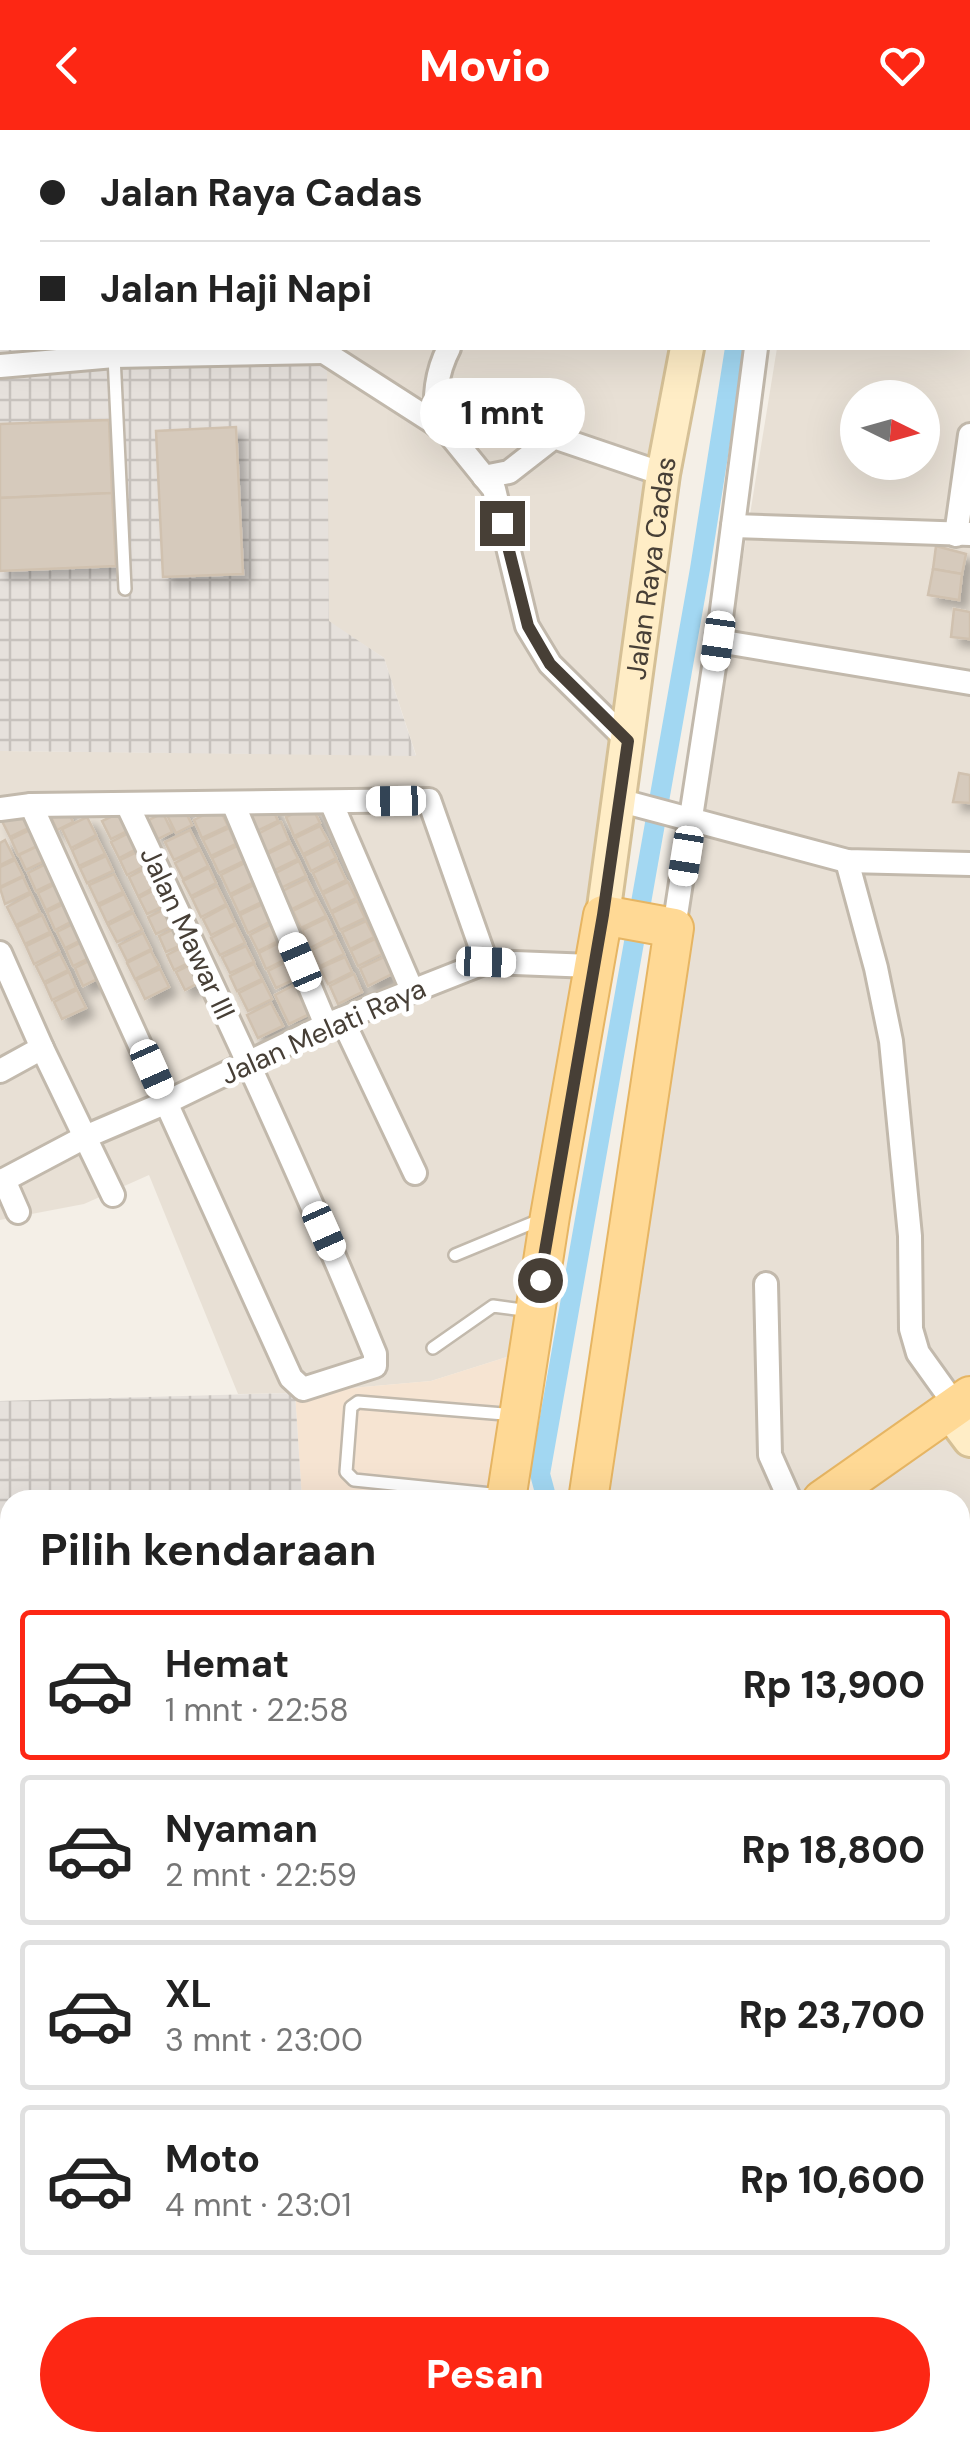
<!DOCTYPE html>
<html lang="id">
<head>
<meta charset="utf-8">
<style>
  body { margin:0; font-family:"DM Sans",sans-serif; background:#f6f6f6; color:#222; height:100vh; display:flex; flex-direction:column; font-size:38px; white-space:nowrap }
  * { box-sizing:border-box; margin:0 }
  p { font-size:32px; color:#767676 }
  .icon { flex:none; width:55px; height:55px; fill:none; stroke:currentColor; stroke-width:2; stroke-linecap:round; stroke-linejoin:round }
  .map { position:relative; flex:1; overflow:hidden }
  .drawer { position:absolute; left:0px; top:1360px; width:970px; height:962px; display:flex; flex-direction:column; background:#fff; border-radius:30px 30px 0 0; box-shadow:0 10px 40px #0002 }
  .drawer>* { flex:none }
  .guide { position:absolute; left:0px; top:0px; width:970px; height:220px; box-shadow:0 10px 40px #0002; display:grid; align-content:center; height:220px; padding:0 40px; background:#fff }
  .needle { width:65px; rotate:95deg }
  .buttons { position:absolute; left:840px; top:250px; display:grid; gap:20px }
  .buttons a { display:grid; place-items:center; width:100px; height:100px; border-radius:50%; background:#fff; box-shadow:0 10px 40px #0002; font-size:50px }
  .end { position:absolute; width:45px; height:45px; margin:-22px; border:12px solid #473f36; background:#fff; box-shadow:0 0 0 5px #fff }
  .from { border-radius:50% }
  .bubble { position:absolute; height:70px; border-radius:35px; background:#fff; box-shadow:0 10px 40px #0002; font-size:32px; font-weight:800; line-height:70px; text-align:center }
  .car { position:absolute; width:30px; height:60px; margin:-30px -15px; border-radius:12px; box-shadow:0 0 8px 2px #0007; background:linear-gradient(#fff 24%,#345 0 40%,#fff 0 76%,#345 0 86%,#fff 0) }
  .guide b { display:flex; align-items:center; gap:35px; height:95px; font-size:38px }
  .guide b+b { border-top:2px solid #e0e0e0 }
  .guide i { width:25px; height:25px; background:#222 }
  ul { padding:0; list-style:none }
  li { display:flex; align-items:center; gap:30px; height:150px; margin:0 20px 15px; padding:0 20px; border:5px solid #e0e0e0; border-radius:10px }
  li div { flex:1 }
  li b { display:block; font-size:38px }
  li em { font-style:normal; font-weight:800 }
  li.current { border-color:#fd2714 }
  li>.icon { width:90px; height:90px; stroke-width:1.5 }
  h2 { padding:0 40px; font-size:45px; line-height:120px }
  .button { display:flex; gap:20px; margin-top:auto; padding:20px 40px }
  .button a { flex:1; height:115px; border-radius:60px; background:#fd2714; color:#fff; font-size:40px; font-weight:800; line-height:115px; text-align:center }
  header { display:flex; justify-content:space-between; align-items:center; height:130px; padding:0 40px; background:#fd2714; color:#fff; font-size:45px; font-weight:800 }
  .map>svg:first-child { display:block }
  .residential { fill:#e8e0d5; fill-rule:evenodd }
  .commercial { fill:#f6e4d2 }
  .industrial { fill:url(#industrial-grid) }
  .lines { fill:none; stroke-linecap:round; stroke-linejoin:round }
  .canal { stroke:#a2d7f2; stroke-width:20 }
  .building { fill:#d6cabc; stroke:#d0c1af; stroke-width:2.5; filter:url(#shadow) }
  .lane-casing { stroke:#c2b9ac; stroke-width:16 }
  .street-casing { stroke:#c2b9ac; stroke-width:28 }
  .secondary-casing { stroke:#d5c096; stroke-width:38 }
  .primary-casing { stroke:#e6b563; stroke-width:42 }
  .lane { stroke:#fff; stroke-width:11 }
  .street { stroke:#fff; stroke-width:22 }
  .secondary { stroke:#ffedc6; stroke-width:32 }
  .primary { stroke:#ffd995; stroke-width:38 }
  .route { stroke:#473f36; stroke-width:12 }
  .labels { text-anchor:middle; stroke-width:10; stroke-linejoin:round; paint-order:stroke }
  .street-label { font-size:28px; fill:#473f36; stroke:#fff }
</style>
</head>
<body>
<header><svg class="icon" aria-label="back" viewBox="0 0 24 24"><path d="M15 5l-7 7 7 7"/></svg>Movio<svg class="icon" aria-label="heart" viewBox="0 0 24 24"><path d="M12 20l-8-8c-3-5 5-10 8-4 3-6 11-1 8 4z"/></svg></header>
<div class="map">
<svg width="970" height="2322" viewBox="0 0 970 2322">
  <defs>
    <pattern id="industrial-grid" width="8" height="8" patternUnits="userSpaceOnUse" patternTransform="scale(2.5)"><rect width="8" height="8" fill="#e6e1dc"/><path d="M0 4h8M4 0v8" fill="none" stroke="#c7c2bd"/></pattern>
    <filter id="shadow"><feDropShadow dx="8" dy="8" stdDeviation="5" flood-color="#0004"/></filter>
  </defs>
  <rect width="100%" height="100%" fill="#f4efe7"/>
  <g class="residential">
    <path d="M61,0H739L61,2Z"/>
    <path d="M813,0H970V1486L960,1489V1370H590L777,218H968V2H813ZM858,268H922V332H858Z"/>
    <path d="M48,218H703L538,1217L431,1251L295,1263L238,1264L149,1045L84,1074L0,1090V621L416,625L384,528L329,492L326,233L47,237Z"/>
    <path d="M960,2036L970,2040V2322H576L577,2312H960Z"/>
  </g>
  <path class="commercial" d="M538,1217L493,1370H302L295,1263L431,1251Z"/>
  <g class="industrial">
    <path d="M0,0H61L2,2V218H48L47,236L327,233L329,491L384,528L416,626L0,621Z"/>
    <path d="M295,1263L302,1370H10V2143L0,2149V1271Z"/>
    <path d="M10,2197V2312L465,2313L464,2322H0V2201Z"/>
  </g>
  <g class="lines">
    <g class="canal">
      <path d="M768,2L769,0"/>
      <path d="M547,1370L540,1344L700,439L735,218"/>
      <path d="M960,1528L970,1524"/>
      <path d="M548,2322L549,2312"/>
    </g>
  </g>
  <g class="building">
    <path d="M109,290L112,363L0,368V294Z"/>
    <path d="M236,297L243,444L163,447L156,301Z"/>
    <path d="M112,363L116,436L0,441V368Z"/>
    <path d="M936,416L966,424L962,444L933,439Z"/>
    <path d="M933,439L962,444L959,470L928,465Z"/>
    <path d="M954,479L970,482V509L951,507Z"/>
    <path d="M959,643L970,645V673L953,672Z"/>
    <path d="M270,673L278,691L257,701L249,683Z"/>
    <path d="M182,675L192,695L176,703L166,683Z"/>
    <path d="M311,675L320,693L294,706L286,687Z"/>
    <path d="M26,676L35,695L10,707L1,689Z"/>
    <path d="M65,676L73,692L57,700L49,683Z"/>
    <path d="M219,677L228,696L202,708L194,690Z"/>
    <path d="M127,679L135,697L111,709L102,691Z"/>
    <path d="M163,683L172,702L158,709L149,690Z"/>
    <path d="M87,687L96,705L71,718L62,699Z"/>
    <path d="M281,692L289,711L265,723L256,705Z"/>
    <path d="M320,696L328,711L303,724L295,708Z"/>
    <path d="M36,697L44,713L18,725L11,709Z"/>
    <path d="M229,698L236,714L211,726L203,710Z"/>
    <path d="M137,699L144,715L119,728L111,712Z"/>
    <path d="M190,700L199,718L174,730L165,712Z"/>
    <path d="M97,708L105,724L79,736L72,720Z"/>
    <path d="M5,710L14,728L0,735V713Z"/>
    <path d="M44,713L51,728L26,740L19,725Z"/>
    <path d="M290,713L298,729L273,741L265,725Z"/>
    <path d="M329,714L336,728L311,741L304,726Z"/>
    <path d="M237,716L244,731L219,743L212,728Z"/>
    <path d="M145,718L152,732L127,745L120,730Z"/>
    <path d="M200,720L208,736L183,749L175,733Z"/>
    <path d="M106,726L113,741L87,753L80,738Z"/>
    <path d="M15,730L23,746L0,757V737Z"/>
    <path d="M52,731L61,749L36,761L28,743Z"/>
    <path d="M299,731L306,746L281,758L274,744Z"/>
    <path d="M337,731L346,750L322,762L313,743Z"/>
    <path d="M245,733L254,752L230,764L221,745Z"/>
    <path d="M153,735L162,753L138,766L129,747Z"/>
    <path d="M209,738L216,753L191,766L183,751Z"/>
    <path d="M114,744L123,762L98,774L89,755Z"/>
    <path d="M23,747L30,762L5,774L0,758Z"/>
    <path d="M307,749L316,767L292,779L282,761Z"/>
    <path d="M62,751L70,768L46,780L38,763Z"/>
    <path d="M348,752L356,768L331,781L323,764Z"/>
    <path d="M256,754L264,771L239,783L231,766Z"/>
    <path d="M164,755L172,772L147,784L139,768Z"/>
    <path d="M217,756L226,774L201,787L192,768Z"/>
    <path d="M31,764L40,783L16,795L7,777Z"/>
    <path d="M124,764L132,780L107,793L99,776Z"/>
    <path d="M317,769L326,786L301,798L293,781Z"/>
    <path d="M72,770L80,787L55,800L47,782Z"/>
    <path d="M357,771L365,788L340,800L332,783Z"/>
    <path d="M265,773L273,790L248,803L240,785Z"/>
    <path d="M173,775L181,792L156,804L148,787Z"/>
    <path d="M227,776L235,793L211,805L203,789Z"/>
    <path d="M133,783L142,800L117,812L108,795Z"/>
    <path d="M42,785L50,802L25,814L17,797Z"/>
    <path d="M327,788L335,805L310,818L302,800Z"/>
    <path d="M81,790L89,806L65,818L57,802Z"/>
    <path d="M366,791L374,807L350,819L342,802Z"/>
    <path d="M274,793L282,809L258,821L250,805Z"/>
    <path d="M182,795L190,811L166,822L159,806Z"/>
    <path d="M236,795L245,813L220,825L211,808Z"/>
    <path d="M143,803L151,819L127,831L119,815Z"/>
    <path d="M51,804L59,821L34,834L26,816Z"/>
    <path d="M90,808L97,824L73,836L66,820Z"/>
    <path d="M336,808L344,824L320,836L312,820Z"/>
    <path d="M375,809L382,824L358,836L351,821Z"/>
    <path d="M283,811L290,827L266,839L259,823Z"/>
    <path d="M191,813L198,828L174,840L167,825Z"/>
    <path d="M246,816L254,832L230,843L222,827Z"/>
    <path d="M151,821L159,836L135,849L127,833Z"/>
    <path d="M60,824L68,840L44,852L36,836Z"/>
    <path d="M99,826L107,844L83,856L75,838Z"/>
    <path d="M345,827L352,842L328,854L320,838Z"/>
    <path d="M384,827L392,844L368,856L360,838Z"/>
    <path d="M292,829L300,847L276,858L268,841Z"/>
    <path d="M200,830L208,848L185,860L176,842Z"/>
    <path d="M254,834L262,849L237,861L230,846Z"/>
    <path d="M160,839L169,857L145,869L136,850Z"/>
    <path d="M69,842L76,858L52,870L45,854Z"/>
    <path d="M354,844L362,862L338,874L330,856Z"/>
    <path d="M263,851L272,869L248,881L239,863Z"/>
    <path d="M302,851L316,881L289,894L275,865Z"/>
    <path d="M77,860L86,878L62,889L54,872Z"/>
    <path d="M271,873L283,896L258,908L247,885Z"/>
    <path d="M960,2066L970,2071V2086L960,2081Z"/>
    <path d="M960,2084L970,2089V2100L960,2095Z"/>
    <path d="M961,2159L970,2164V2173L960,2168Z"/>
    <path d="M960,2190L970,2195L968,2212L960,2208Z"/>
    <path d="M4,2240L10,2255V2289L0,2266V2242Z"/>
    <path d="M0,2267L10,2290L0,2295Z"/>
    <path d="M816,2312H835L831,2322L814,2318Z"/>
    <path d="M866,2312H884L891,2316L889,2322H879Z"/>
    <path d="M911,2312H933L929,2321Z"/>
  </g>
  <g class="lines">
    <g class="lane-casing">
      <g id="lane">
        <path d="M114,226L125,459"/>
        <path d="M455,1125L542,1089"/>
        <path d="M433,1218L493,1176L530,1181"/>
        <path d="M501,1365L354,1350L346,1342L351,1277L358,1272L516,1285"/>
        <path d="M0,1614L10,1613"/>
        <path d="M0,1848H10"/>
        <path d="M8,2322L9,2317"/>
        <path d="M223,2322L225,2312"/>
        <path d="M444,2322L446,2312"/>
      </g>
    </g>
    <g class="street-casing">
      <g id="street">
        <path d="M229,0L230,2"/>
        <path d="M469,2L470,0"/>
        <path d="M605,2L606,0"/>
        <path d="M797,2V0"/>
        <path d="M322,218L324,222L447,301L494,359L527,496L550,534L628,611"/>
        <path d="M0,236L114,226L324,222"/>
        <path d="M437,295C434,267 436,243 449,218"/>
        <path d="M484,347L509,342L554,307L663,344"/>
        <path d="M733,396L970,404"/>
        <path d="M956,405L970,305"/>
        <path d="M718,511L970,553"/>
        <path d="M618,670L847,731L970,734"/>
        <path d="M331,672L412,860"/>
        <path d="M233,673L326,895"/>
        <path d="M31,675L291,1248L303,1259L375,1236V1224C299,1038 213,856 127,674"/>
        <path d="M0,679L31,675L429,670L486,832"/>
        <path d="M847,731L876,838L891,911L910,1106L911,1199L918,1223L956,1276"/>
        <path d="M674,798L718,511L756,218"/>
        <path d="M0,823L42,918L113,1065"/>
        <path d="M342,889L415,1043"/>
        <path d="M0,941L42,918"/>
        <path d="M4,1050L18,1082"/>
        <path d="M0,1052L85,1007L167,972L326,895L486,832L592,836"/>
        <path d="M766,1154L770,1325L790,1370"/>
        <path d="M960,1569L970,1622"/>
        <path d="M960,1694L966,1683L970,1652"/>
        <path d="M960,2042L970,2047"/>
        <path d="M960,2287L970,2263"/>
        <path d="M729,2322L730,2312"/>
        <path d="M847,2322L851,2312"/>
        <path d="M945,2322L949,2312"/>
      </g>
    </g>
    <g class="secondary-casing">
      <g id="secondary">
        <path d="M729,2L730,0"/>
        <path id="s1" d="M603,785L663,344L687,218"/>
        <path d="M949,1282L970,1310"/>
        <path d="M960,1563L970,1560"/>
        <path d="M591,2322L592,2312"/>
      </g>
    </g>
    <g class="primary-casing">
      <g id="primary">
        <path d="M506,1370L550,1086L603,785L674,798L588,1370"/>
        <path d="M822,1370L970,1266"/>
        <path d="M0,2173L10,2167"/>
        <path d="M487,2322L488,2312"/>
      </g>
    </g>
    <use href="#lane" class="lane"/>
    <use href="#street" class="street"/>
    <use href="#secondary" class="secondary"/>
    <use href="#primary" class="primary"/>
  </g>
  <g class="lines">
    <path class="route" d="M502,393L528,496L550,534L628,611L603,785L540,1150"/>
  </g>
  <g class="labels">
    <g class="street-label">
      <text dy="10" stroke="none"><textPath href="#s1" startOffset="350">Jalan Raya Cadas</textPath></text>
      <text transform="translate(188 803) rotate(65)" y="10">Jalan Mawar III</text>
      <text transform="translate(323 901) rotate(-24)" y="10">Jalan Melati Raya</text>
    </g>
  </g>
</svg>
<div class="buttons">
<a><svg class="needle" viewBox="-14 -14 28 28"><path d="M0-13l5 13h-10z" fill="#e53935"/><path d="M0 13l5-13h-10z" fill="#767676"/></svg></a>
</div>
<i class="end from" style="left:540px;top:1150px"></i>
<i class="end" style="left:502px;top:393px"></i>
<div class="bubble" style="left:420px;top:248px;width:165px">1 mnt</div>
<i class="car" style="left:718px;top:511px;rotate:188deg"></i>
<i class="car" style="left:396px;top:671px;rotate:269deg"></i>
<i class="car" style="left:686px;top:726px;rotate:189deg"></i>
<i class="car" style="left:300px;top:832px;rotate:337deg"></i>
<i class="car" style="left:486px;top:832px;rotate:92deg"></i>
<i class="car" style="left:152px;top:939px;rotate:156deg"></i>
<i class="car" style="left:324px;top:1101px;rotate:156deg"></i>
<div class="guide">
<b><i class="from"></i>Jalan Raya Cadas</b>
<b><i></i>Jalan Haji Napi</b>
</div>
<section class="drawer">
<h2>Pilih kendaraan</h2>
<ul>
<li class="current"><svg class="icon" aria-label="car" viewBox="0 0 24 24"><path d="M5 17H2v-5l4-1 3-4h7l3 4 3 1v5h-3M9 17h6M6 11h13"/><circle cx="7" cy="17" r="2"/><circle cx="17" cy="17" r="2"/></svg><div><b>Hemat</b><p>1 mnt · 22:58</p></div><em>Rp 13,900</em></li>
<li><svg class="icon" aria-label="car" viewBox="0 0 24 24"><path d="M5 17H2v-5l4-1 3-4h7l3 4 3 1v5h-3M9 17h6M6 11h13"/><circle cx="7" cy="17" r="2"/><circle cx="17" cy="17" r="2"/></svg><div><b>Nyaman</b><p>2 mnt · 22:59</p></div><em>Rp 18,800</em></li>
<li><svg class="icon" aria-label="car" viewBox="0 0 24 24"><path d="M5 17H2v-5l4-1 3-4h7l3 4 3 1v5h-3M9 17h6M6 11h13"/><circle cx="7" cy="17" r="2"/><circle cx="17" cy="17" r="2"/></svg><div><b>XL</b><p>3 mnt · 23:00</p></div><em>Rp 23,700</em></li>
<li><svg class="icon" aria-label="car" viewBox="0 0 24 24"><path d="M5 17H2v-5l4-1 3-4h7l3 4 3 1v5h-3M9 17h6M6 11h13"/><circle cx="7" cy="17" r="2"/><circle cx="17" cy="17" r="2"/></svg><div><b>Moto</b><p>4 mnt · 23:01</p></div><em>Rp 10,600</em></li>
</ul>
<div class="button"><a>Pesan</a></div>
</section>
</div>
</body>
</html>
